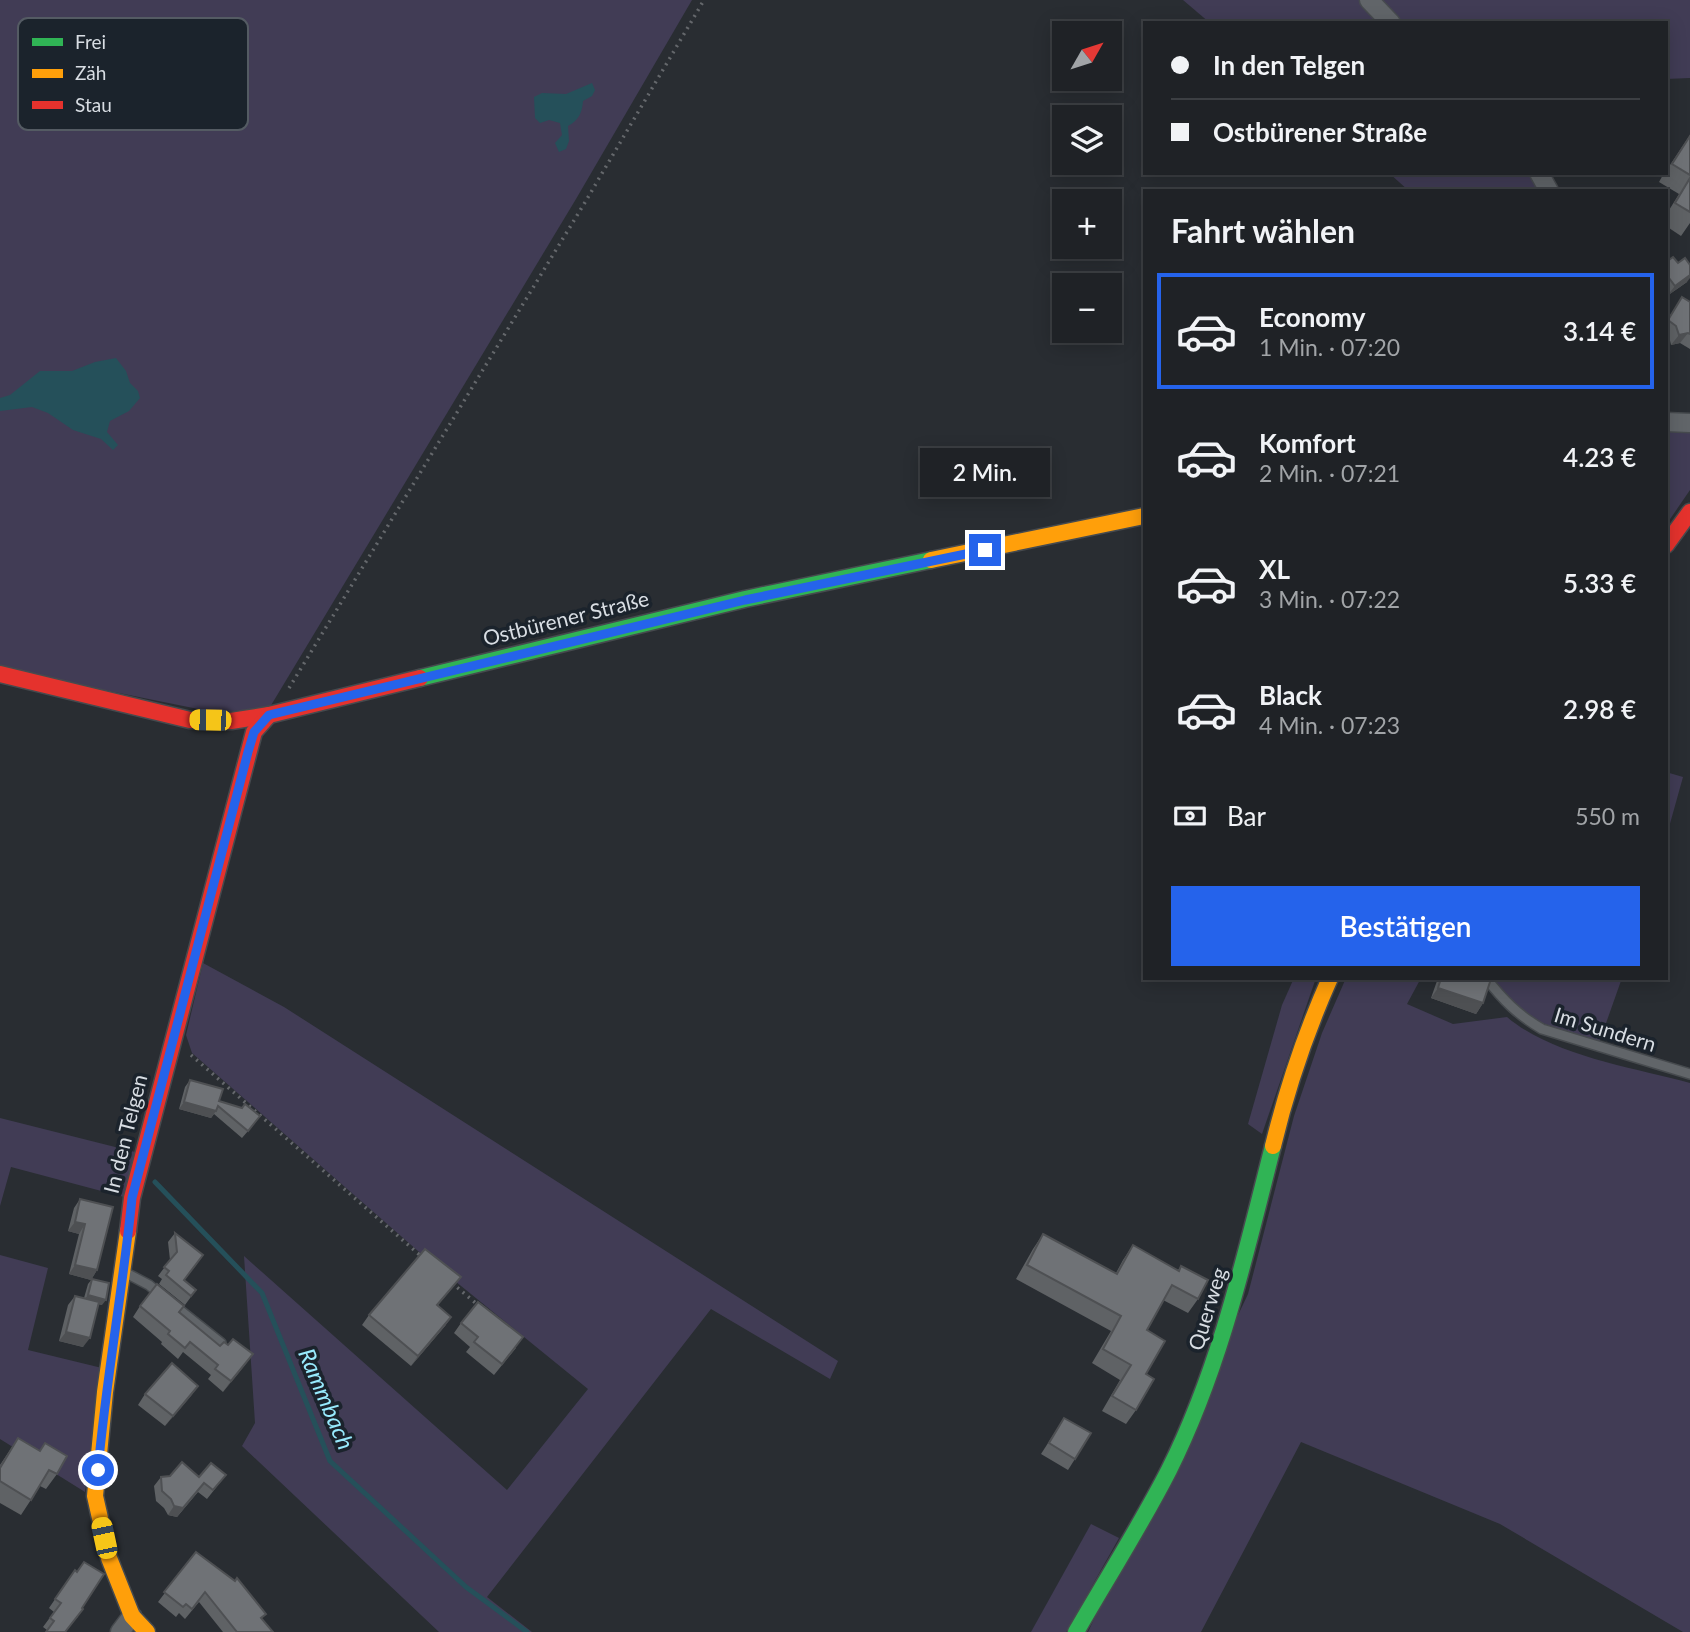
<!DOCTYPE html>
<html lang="de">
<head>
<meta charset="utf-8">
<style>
  body { margin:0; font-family:Lato,sans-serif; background:#272a2e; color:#f1f3f6; height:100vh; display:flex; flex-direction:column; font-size:26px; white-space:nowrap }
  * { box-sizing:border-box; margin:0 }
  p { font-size:23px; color:#a1a4a7 }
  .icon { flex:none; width:38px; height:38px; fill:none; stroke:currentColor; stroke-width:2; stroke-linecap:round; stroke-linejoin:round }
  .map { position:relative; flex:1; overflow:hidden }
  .sheet { position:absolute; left:1143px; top:189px; width:525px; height:791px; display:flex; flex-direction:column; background:#1f2226; border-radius:0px; box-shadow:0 4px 18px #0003,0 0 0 2px #3c3f43 }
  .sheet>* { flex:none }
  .hud { position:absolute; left:1143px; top:21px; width:525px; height:154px; border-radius:0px; box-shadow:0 4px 18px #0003,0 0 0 2px #3c3f43; display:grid; align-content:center; height:154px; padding:0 28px; background:#1f2226 }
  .needle { width:46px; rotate:51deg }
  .buttons { position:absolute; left:1052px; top:21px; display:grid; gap:14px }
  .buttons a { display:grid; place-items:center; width:70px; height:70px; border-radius:0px; background:#1f2226; box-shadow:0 4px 18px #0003,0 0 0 2px #3c3f43; font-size:35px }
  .end { position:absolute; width:32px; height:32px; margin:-16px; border:9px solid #2563eb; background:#fff; box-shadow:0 0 0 4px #fff }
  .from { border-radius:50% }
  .bubble { position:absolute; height:49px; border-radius:0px; background:#1f2226; box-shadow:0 4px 18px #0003,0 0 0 2px #3c3f43; font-size:23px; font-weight:600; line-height:49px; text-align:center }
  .car { position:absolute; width:21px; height:42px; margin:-21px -10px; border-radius:9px; box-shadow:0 0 5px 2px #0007; background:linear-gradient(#f5c518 24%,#345 0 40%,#f5c518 0 76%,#345 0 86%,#f5c518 0) }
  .hud b { display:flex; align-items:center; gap:24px; height:66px; font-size:26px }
  .hud b+b { border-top:2px solid #3c3f43 }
  .hud i { width:18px; height:18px; background:#f1f3f6 }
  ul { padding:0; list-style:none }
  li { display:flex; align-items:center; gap:21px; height:116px; margin:0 14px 10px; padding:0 14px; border:4px solid transparent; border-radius:0px }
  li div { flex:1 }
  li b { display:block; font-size:26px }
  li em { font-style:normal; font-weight:600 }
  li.current { border-color:#2563eb }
  li>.icon { width:63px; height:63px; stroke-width:1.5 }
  h2 { padding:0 28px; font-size:32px; line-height:84px }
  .pay { display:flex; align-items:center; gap:18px; height:77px; padding:0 28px; font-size:26px }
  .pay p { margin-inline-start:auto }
  .action { display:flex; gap:14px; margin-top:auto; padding:14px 28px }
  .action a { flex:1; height:80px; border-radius:0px; background:#2563eb; color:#fff; font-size:28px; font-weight:600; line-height:80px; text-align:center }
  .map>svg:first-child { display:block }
  .green { fill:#413c55 }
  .water { fill:#25505a }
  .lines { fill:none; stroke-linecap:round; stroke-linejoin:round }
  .stream { stroke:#25505a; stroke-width:5 }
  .lane-casing { stroke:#464a4e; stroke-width:12 }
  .street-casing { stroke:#464a4e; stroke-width:21 }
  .fast-casing { stroke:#464a4e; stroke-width:19 }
  .slow-casing { stroke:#464a4e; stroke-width:19 }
  .jam-casing { stroke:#464a4e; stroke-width:19 }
  .path { stroke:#65686c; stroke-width:3.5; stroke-dasharray:2 5; stroke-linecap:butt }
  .lane { stroke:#616569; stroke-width:9 }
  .street { stroke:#616569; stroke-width:18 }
  .fast { stroke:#30b455; stroke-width:16 }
  .slow { stroke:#ff9f0a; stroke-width:16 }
  .jam { stroke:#e5322d; stroke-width:16 }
  .wall { fill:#5f6265 }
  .shaded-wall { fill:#4e5053 }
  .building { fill:#6f7276; stroke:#4e5053; stroke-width:2 }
  .route { stroke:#2563eb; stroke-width:9 }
  .labels { text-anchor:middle; stroke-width:7; stroke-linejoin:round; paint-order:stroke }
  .street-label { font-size:21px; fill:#d8dde3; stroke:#1b232c }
  .water-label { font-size:23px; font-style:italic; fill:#98eafd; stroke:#1b232c }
  .key { fill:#1b232c; stroke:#545b63; stroke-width:2 }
  .key-label { font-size:19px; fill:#d8dde3 }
</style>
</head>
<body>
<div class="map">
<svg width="1690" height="1632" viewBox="0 0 1690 1632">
  <rect width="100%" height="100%" fill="#292d32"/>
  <g class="green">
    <path d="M0,0H692L576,199L270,707L218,713L0,669Z"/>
    <path d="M1183,0H1363L1385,23H1210Z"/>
    <path d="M1377,0H1690V78L1666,79V23H1398Z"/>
    <path d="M1389,173H1531L1542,191H1409Z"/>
    <path d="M1666,428L1690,431V490L1666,525Z"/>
    <path d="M1666,772L1683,777L1666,838Z"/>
    <path d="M203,963L284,1007L838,1361L830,1379L711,1309L487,1597L532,1632H439L242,1446L255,1423L244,1256L507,1490L588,1389L418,1251L192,1053L186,1035Z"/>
    <path d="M1294,978H1316L1262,1134L1248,1124L1282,1005Z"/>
    <path d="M1346,978H1421L1407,1004L1453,1024L1507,1017C1553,1056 1631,1067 1690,1083V1632H1683L1500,1524L1301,1442L1201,1632H1088L1248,1294L1294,1116L1322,1033Z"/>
    <path d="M1492,978H1622L1599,1043L1531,1019L1515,1007Z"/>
    <path d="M0,1118L135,1152L124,1197L11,1167L0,1206Z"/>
    <path d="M0,1255L48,1268L28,1350L102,1368L85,1492L0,1439Z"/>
    <path d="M1091,1524L1119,1538L1066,1632H1031Z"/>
  </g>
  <g class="water">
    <path d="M592,83L595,90L592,96L583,101C582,113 579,120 568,126L569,141L566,149L559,152L555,143L562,135L560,123L549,120L540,123L535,118L534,97L542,93L566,94Z"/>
    <path d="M116,358L126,371L130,383L138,391L140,398L129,411L110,421L107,432L118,445L113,450L101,439L73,430L48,413L32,407L0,411V398L10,395L40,371H72L95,362Z"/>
  </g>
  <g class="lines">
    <path class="stream" d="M155,1182L262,1293L330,1461L466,1587L527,1632"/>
    <g class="lane-casing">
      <g id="lane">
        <path d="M1486,978C1503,1000 1518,1015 1542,1029L1690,1074"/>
        <path d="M126,1273L149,1285L161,1295"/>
        <path d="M172,1304L221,1343"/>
      </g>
    </g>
    <g class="street-casing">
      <g id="street">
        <path d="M1369,0L1391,23"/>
        <path d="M1539,173L1549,191"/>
        <path d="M1666,422L1690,423"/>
        <path d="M120,1632L132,1616"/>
      </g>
    </g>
    <g class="fast-casing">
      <g id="fast">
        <path d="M420,678L745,599L931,560"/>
        <path d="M1076,1632C1107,1578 1141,1525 1169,1470C1220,1368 1245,1256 1273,1146"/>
      </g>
    </g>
    <g class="slow-casing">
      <g id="slow">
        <path d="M931,560L1144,516"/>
        <path d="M1273,1146C1287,1088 1306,1032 1330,978"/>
        <path d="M128,1231L105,1392L95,1496L109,1558L132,1616L147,1632"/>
      </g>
    </g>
    <g class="jam-casing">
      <g id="jam">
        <path d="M1666,545L1690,512"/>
        <path d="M0,674L190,720L231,721L269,715L420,678"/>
        <path d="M128,1231L132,1198L254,732L269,715"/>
      </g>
    </g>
    <g class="path">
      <path d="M289,688L584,204L704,0"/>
      <path d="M191,1055L422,1257"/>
      <path d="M452,1283L478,1305"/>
    </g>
    <use href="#lane" class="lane"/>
    <use href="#street" class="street"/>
    <use href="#fast" class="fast"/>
    <use href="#slow" class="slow"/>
    <use href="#jam" class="jam"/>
  </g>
  <g class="wall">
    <path d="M1690,135V223L1681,236L1666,226V215L1679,194L1659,182L1664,173H1666V171Z"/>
    <path d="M1666,262L1687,282L1667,296L1666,294Z"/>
    <path d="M1682,297L1690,302V349L1680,343L1671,345L1669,336L1666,334V322Z"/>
    <path d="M1438,978H1487L1483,1003L1476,1014L1431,998Z"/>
    <path d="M190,1080L254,1124L242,1138L214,1114L211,1118L179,1109L185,1087Z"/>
    <path d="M80,1199L97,1270L91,1280L69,1274L79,1234L68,1231L74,1208Z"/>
    <path d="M175,1233L197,1264L184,1280L196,1290L185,1305L159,1284L162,1279L158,1276L170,1260L168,1242Z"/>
    <path d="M1043,1234L1116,1273L1123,1260L1133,1245L1178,1270L1181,1266L1198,1299L1188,1313L1163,1300L1147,1330L1146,1374L1136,1410L1126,1424L1102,1411L1120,1380L1092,1363L1111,1331L1016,1279L1033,1249Z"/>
    <path d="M461,1277L438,1305L451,1317L445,1326L411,1366L362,1325L369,1315Z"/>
    <path d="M92,1279L102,1305L98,1304L83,1347L59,1341L68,1305L75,1296L84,1298L88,1284Z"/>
    <path d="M140,1306L179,1312L220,1346L228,1345L253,1354L223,1392L208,1379L211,1375L183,1352L178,1359L161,1344L162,1342L133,1317Z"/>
    <path d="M461,1323L516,1348L494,1375L466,1352L470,1347L454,1333Z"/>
    <path d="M198,1386L165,1426L138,1405L145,1394Z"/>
    <path d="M1064,1418L1075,1459L1068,1470L1041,1454Z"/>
    <path d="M18,1438L40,1451L45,1443L57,1474L46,1489L40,1486L21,1515L0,1503V1465Z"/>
    <path d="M226,1475L207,1499L198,1492L177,1517L168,1515L164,1508L156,1501L154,1486L161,1477Z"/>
    <path d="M196,1552L262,1619L273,1632H223L199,1602L185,1619L179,1613L176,1617L158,1602Z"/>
    <path d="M75,1570L82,1608L77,1618L47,1630L43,1627L54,1612L49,1608Z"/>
  </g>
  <g class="shaded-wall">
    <path d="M1690,275V278L1687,282L1667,296L1675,286Z"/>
    <path d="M1688,333L1680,343L1671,345L1679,335Z"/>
    <path d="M1438,988L1483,1003L1476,1014L1431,998Z"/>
    <path d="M184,1102L216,1111L211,1118L179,1109Z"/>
    <path d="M75,1222L85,1224L79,1234L68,1231Z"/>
    <path d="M75,1265L97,1270L91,1280L69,1274Z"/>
    <path d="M88,1295L106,1300L102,1305L84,1300Z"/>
    <path d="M451,1317L445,1326L411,1366L418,1356Z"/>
    <path d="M66,1332L90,1338L83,1347L59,1341Z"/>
    <path d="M253,1354L245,1365L223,1392L231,1381Z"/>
    <path d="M198,1386L191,1396L165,1426L173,1416Z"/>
    <path d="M204,1483L177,1517L168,1515L174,1506Z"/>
  </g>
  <g class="building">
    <path d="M1690,136V175L1672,164Z"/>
    <path d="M1690,178V212L1675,203Z"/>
    <path d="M1673,257L1678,263L1685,258L1690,265V275L1675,286L1666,274V262Z"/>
    <path d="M1682,297L1690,302V334L1688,333L1679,335L1676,326L1668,320Z"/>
    <path d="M1441,978H1487L1491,979L1483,1003L1438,988Z"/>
    <path d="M190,1080L223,1089L219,1101L242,1108L245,1104L260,1116L248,1131L218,1106L216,1111L184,1102Z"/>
    <path d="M80,1199L113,1207L97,1270L75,1265L85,1224L75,1222Z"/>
    <path d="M175,1233L203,1255L184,1280L196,1290L191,1296L166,1275L169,1271L164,1267L177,1252Z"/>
    <path d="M1043,1234L1117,1274L1133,1245L1179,1271L1181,1266L1208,1280L1198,1299L1172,1285L1147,1330L1165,1341L1146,1374L1154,1379L1136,1410L1112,1396L1131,1365L1103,1349L1121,1316L1027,1265Z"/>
    <path d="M425,1249L461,1277L437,1305L451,1317L418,1356L369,1315Z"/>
    <path d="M92,1279L109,1283L106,1300L88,1295Z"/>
    <path d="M157,1284L184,1306L179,1312L220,1346L224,1342L228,1345L233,1339L253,1354L231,1381L215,1369L218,1365L190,1342L185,1348L168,1334L170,1331L140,1306Z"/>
    <path d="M75,1296L99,1302L90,1338L66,1332Z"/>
    <path d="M478,1302L523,1337L502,1364L474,1342L478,1337L461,1323Z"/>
    <path d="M172,1363L198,1386L173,1416L145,1394Z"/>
    <path d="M1064,1418L1091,1433L1075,1459L1049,1443Z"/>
    <path d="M18,1438L40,1451L45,1443L67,1456L57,1474L49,1470L31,1500L0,1481V1468Z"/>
    <path d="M182,1462L199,1477L211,1463L226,1475L213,1490L204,1483L183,1508L174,1506L171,1499L162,1491L161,1477L170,1476Z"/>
    <path d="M196,1552L235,1581L237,1578L266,1614L261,1618L273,1632H237L205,1592L192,1609L186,1604L183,1607L164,1592Z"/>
    <path d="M84,1562L104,1574L82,1608L83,1609L65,1632H46L54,1621L50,1618L61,1603L55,1599L75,1570L77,1572Z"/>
  </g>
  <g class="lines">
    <path class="route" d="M98,1470C106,1379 123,1289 132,1198L248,752L254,732L269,715L745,600L985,550"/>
  </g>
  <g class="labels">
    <g class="street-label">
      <text transform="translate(566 619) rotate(-14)" y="7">Ostbürener Straße</text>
      <text transform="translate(1605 1030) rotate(17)" y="7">Im Sundern</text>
      <text transform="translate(126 1134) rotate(-76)" y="7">In den Telgen</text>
      <text transform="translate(1208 1309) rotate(-73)" y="7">Querweg</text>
    </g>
    <g class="water-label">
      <text transform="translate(326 1399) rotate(67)" y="8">Rammbach</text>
    </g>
  </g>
  <rect x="18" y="18" width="230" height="112" rx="10" class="key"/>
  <rect x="32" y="38" width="31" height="8" fill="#30b455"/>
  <rect x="32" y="69" width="31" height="9" fill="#ff9f0a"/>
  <rect x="32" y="101" width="31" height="8" fill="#e5322d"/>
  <g class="key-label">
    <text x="75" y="49">Frei</text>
    <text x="75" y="80">Zäh</text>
    <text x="75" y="112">Stau</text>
  </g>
</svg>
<div class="buttons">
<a><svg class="needle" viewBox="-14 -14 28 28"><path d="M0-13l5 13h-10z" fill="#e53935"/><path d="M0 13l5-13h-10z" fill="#a1a4a7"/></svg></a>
<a><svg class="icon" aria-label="layers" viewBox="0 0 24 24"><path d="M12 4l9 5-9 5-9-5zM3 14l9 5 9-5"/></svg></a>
<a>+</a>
<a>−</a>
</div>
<i class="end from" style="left:98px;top:1470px"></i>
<i class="end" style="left:985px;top:550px"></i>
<div class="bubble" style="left:920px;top:448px;width:130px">2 Min.</div>
<i class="car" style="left:210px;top:720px;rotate:271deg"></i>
<i class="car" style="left:104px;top:1538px;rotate:348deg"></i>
<div class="hud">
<b><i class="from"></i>In den Telgen</b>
<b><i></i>Ostbürener Straße</b>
</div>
<section class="sheet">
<h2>Fahrt wählen</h2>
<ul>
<li class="current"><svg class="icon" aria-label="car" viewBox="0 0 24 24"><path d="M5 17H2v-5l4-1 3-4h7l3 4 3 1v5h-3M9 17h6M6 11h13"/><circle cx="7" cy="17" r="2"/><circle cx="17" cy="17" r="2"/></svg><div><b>Economy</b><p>1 Min. · 07:20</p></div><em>3.14 €</em></li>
<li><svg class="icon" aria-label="car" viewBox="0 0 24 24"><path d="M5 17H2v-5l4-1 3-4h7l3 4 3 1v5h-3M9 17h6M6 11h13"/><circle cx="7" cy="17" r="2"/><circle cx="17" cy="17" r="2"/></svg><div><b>Komfort</b><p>2 Min. · 07:21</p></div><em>4.23 €</em></li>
<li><svg class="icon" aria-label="car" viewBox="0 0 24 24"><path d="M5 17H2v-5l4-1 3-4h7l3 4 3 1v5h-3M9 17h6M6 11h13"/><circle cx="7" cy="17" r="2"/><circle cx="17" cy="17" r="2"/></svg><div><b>XL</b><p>3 Min. · 07:22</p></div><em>5.33 €</em></li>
<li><svg class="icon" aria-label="car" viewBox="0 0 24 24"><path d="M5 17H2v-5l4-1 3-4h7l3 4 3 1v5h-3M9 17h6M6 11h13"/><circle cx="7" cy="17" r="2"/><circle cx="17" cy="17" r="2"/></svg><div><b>Black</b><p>4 Min. · 07:23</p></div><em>2.98 €</em></li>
</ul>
<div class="pay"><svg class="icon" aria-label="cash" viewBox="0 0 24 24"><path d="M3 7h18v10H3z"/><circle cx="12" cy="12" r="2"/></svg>Bar<p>550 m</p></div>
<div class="action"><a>Bestätigen</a></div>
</section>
</div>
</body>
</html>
